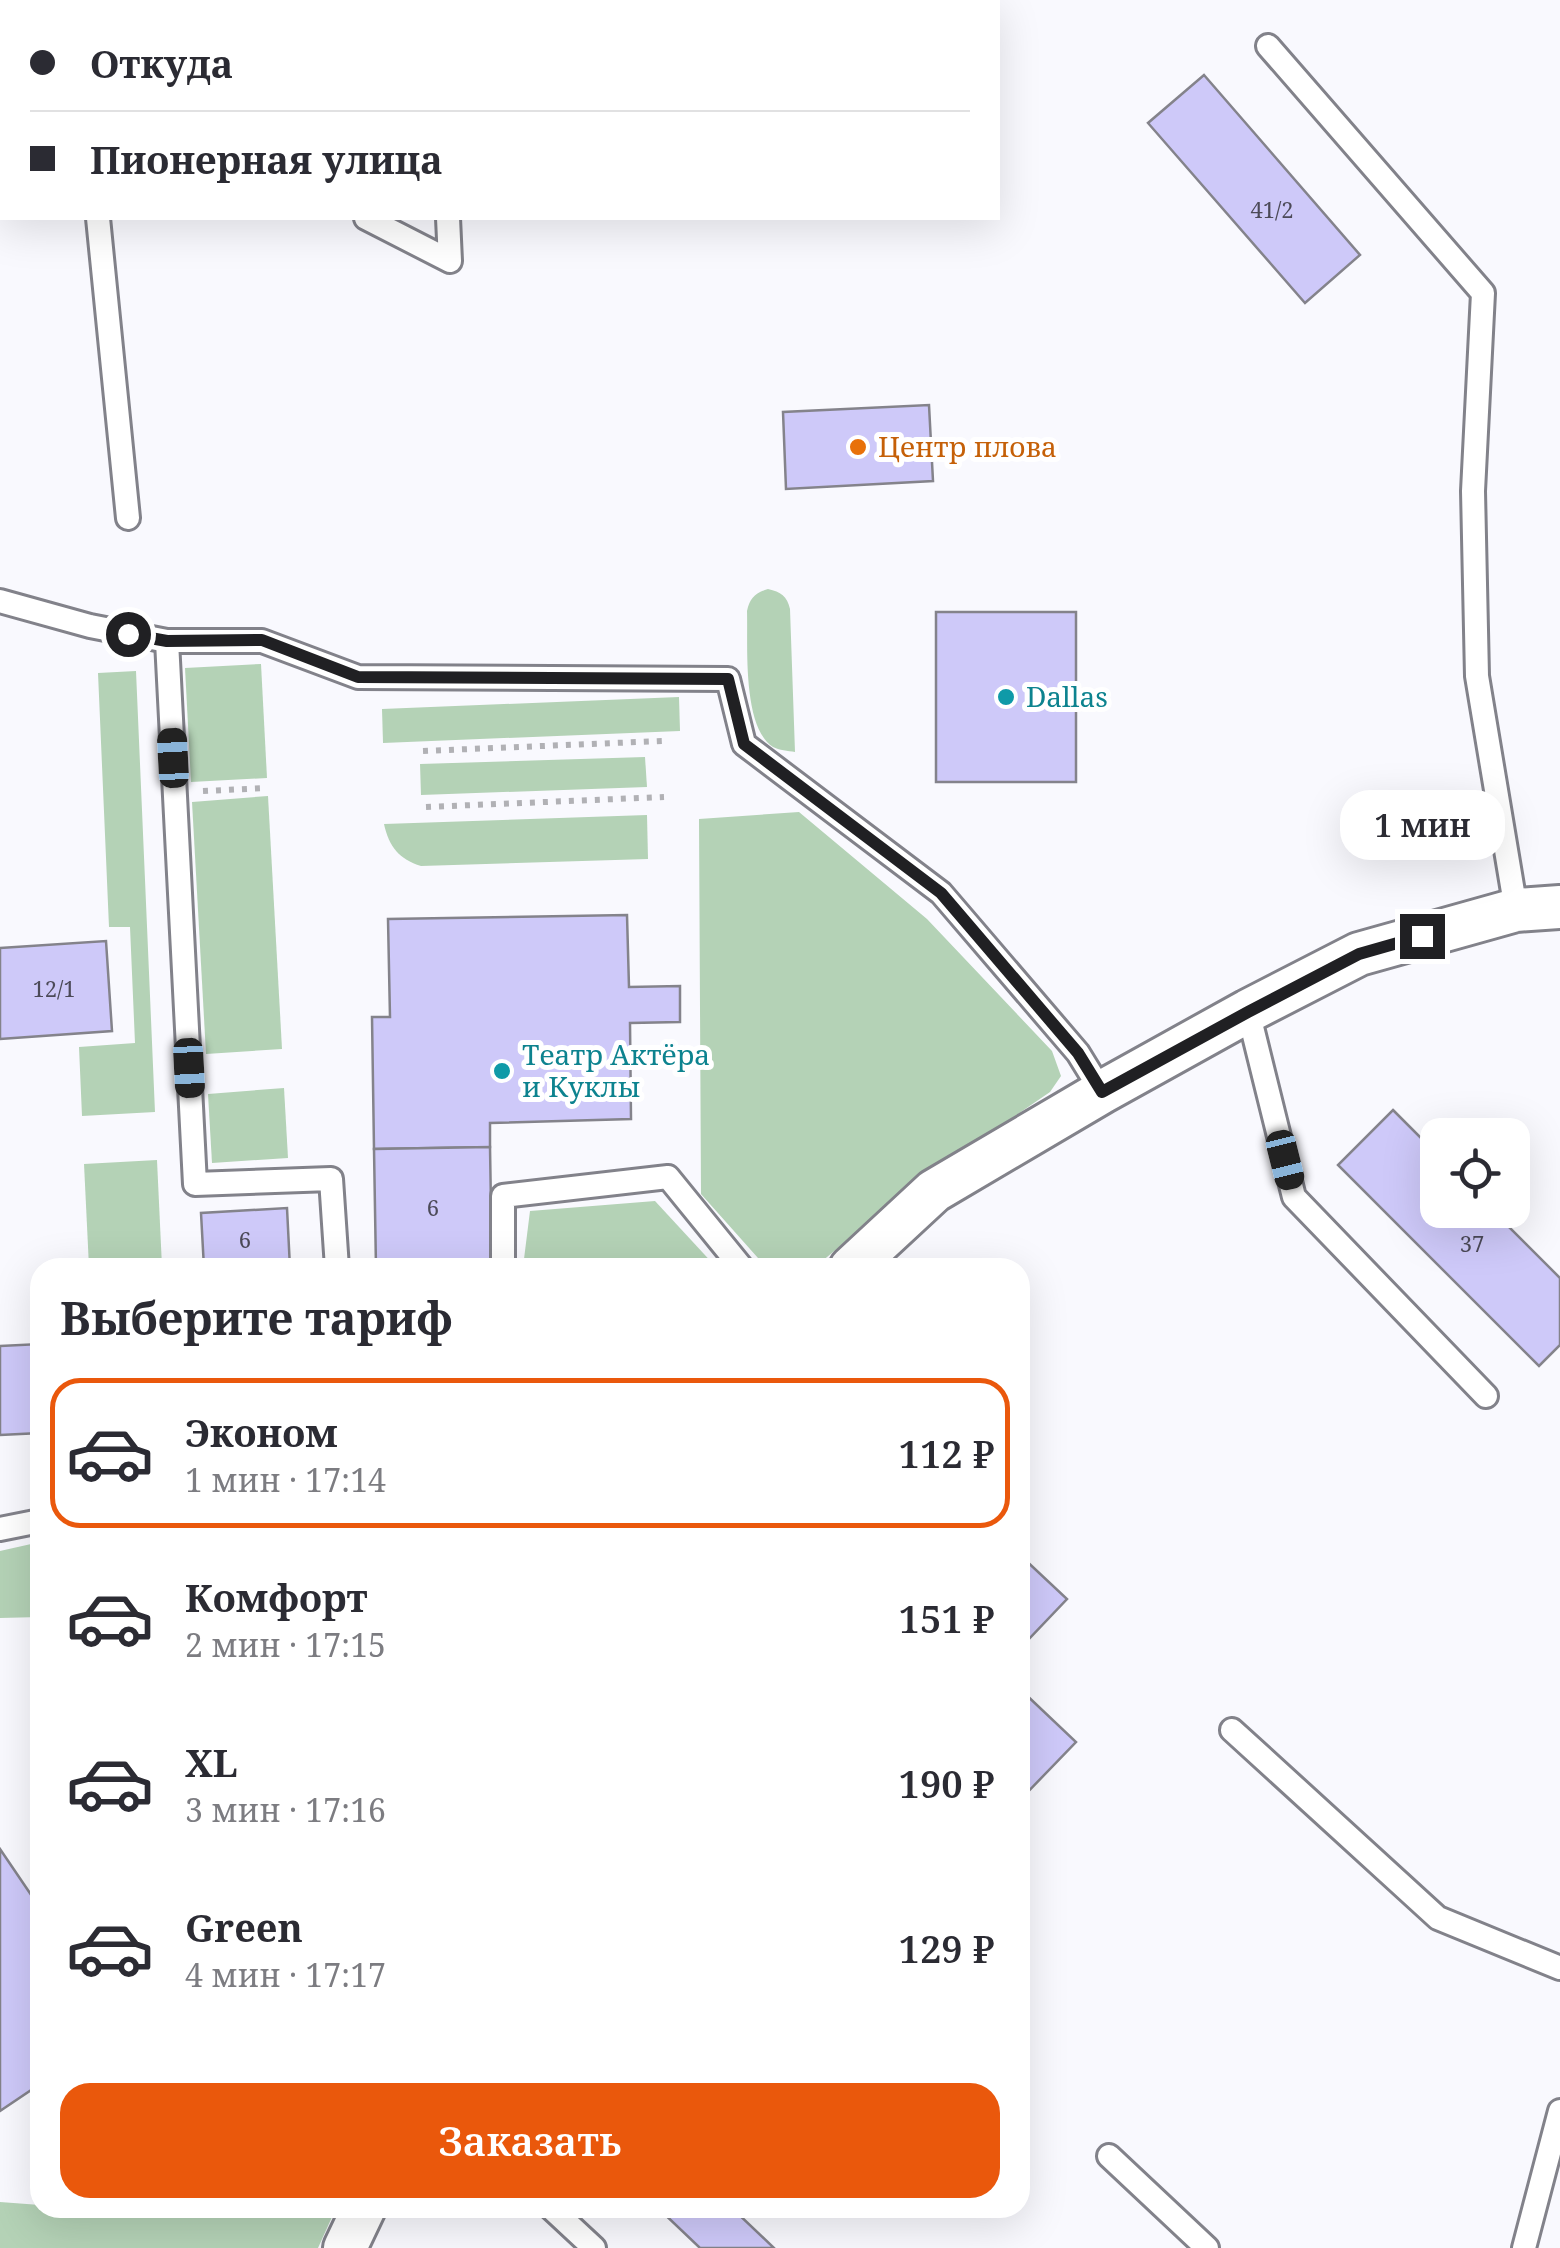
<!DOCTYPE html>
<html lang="ru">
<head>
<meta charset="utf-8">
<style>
  body { margin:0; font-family:"Noto Serif",serif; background:#f2f2f3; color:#2b2b33; height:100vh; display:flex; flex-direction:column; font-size:38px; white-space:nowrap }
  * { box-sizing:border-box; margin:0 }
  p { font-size:32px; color:#7c7c81 }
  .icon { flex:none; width:55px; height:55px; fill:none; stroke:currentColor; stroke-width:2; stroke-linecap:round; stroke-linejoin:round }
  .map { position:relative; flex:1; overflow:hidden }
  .drawer { position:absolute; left:30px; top:1258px; width:1000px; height:960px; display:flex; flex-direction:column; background:#fff; border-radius:30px; box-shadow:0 10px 40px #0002 }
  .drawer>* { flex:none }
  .banner { position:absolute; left:0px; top:0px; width:1000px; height:220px; box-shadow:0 10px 40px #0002; display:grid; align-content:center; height:220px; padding:0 30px; background:#fff }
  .buttons { position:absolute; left:1420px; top:1118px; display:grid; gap:20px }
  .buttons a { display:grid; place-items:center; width:110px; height:110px; border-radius:20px; background:#fff; box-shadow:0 10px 40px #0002; font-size:50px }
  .end { position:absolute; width:45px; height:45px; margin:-22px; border:12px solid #202023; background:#fff; box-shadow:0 0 0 5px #fff }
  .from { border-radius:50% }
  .bubble { position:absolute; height:70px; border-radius:30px; background:#fff; box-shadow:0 10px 40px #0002; font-size:32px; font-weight:600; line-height:70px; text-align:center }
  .car { position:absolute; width:30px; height:60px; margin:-30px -15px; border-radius:12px; box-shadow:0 0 8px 2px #0007; background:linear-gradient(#222 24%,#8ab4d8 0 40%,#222 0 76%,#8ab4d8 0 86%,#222 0) }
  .banner b { display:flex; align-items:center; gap:35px; height:95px; font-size:38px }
  .banner b+b { border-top:2px solid #e1e1e2 }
  .banner i { width:25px; height:25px; background:#2b2b33 }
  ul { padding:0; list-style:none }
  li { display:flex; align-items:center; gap:30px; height:150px; margin:0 20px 15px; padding:0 10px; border:5px solid transparent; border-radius:30px }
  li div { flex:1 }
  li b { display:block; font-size:38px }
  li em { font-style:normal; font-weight:600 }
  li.current { border-color:#ea580c }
  li>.icon { width:90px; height:90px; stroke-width:1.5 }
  h2 { padding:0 30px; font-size:45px; line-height:120px }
  .action { display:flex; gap:20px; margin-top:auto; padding:20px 30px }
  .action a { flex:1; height:115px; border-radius:30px; background:#ea580c; color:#fff; font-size:40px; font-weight:600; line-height:115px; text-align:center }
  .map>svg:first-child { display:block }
  .green { fill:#b4d2b6 }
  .building { fill:#cec9f9; stroke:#84838b; stroke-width:2.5 }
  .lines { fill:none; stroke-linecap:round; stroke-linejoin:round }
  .lane-casing { stroke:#82828a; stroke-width:28 }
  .street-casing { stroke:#82828a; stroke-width:48 }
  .path { stroke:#b1b1b5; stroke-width:6; stroke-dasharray:5 8; stroke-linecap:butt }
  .lane { stroke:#fff; stroke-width:22 }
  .street { stroke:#fff; stroke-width:42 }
  .route { stroke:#202023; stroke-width:12 }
  .food-dot { fill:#e8710a; stroke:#fff; stroke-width:4 }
  .culture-dot { fill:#0f9aa8; stroke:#fff; stroke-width:4 }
  .labels { text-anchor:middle; stroke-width:10; stroke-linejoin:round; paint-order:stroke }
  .number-label { font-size:22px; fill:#4c4a58 }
  .food-label { font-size:28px; fill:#c56008; stroke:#fff; text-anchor:start }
  .culture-label { font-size:28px; fill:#0d838f; stroke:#fff; text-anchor:start }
</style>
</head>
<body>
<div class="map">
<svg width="1560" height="2248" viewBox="0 0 1560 2248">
  <rect width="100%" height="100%" fill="#f9f9fe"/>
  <g class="green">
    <path d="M768,589C781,592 787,596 790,609L795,752C788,751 779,750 773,747C742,727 748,645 747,611C750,598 755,593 768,589Z"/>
    <path d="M261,664L267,778L191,782L185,668Z"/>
    <path d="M136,671L155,1112L82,1116L79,1047L135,1043L130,927H109L98,673Z"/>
    <path d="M679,697L680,731L383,743L382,709Z"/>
    <path d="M645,757L647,787L421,795L420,764Z"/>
    <path d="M268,796L282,1049L206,1054L192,802Z"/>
    <path d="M799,812L927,919L1052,1051L1061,1076L1050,1092L910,1188L815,1267H766L701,1194L699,819Z"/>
    <path d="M647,815L648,859L421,866C399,859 389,847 384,824Z"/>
    <path d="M284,1088L288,1158L212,1163L208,1094Z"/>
    <path d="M157,1160L162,1267H89L84,1164Z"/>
    <path d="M655,1201L716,1267H523L530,1211Z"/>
    <path d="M40,1542V1617L0,1618V1551Z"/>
    <path d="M0,2202L40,2205V2208L167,2217L181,2208H336L318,2248H0Z"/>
  </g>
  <g class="building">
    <path d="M1204,75L1360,255L1305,303L1148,123Z"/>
    <path d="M929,405L933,481L786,489L783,412Z"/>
    <rect x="936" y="612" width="140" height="170"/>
    <path d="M627,915L629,987L680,986V1022L630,1023L631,1119L490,1123V1147L374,1149L372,1017H390L388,919Z"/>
    <path d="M106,941L112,1031L0,1039V948Z"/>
    <path d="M1393,1110L1438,1155V1210H1492L1560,1278V1345L1539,1366L1338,1165Z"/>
    <path d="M490,1147L492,1268H376L374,1149Z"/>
    <path d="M287,1208L290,1268H204L201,1213Z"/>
    <path d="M40,1344V1433L0,1435V1346Z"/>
    <path d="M1020,1555L1067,1599L1026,1642L1020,1637Z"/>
    <path d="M1020,1689L1076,1742L1020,1800Z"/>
    <path d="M0,1849L40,1908V2084L0,2111Z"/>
    <path d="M658,2208H732L774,2248H700Z"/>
  </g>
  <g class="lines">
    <g class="lane-casing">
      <g id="lane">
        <path d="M81,0V2"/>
        <path d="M439,0V2"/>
        <path d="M1268,46L1483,293L1473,491L1477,676L1516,910"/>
        <path d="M0,88H2"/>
        <path d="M98,218L128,518"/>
        <path d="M366,218L450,261L448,218"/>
        <path d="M0,601L90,626L167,641H262L358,677L728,679L744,744L941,893L1078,1053L1102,1092"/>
        <path d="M167,641L195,1184L331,1179L337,1268"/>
        <path d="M1248,1011L1294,1197L1486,1396"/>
        <path d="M503,1268V1196L668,1177L742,1268"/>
        <path d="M0,1529L40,1521"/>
        <path d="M1232,1730L1438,1918L1560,1968"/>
        <path d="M1109,2156L1207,2248"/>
        <path d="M551,2208L594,2248"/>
        <path d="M1524,2248L1560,2111"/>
      </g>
    </g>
    <g class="street-casing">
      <g id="street">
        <path d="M851,1268L934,1191L1102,1092L1248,1011L1359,954L1516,910L1560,907"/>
        <path d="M345,2248L364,2208"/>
      </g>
    </g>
    <g class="path">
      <path d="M423,751L662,741"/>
      <path d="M203,791L267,788"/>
      <path d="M426,807L664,797"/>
    </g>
    <use href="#lane" class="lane"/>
    <use href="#street" class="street"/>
  </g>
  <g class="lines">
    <path class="route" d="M128,634L167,641L262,640L358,677L728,679L744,744L941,893L1078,1053L1102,1092L1248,1012L1359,954L1422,936"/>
  </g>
  <circle class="food-dot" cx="858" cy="447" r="10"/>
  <g class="culture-dot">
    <circle cx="1006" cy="697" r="10"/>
    <circle cx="502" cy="1071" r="10"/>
  </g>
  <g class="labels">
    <g class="number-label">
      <text x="1272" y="218">41/2</text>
      <text x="54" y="997">12/1</text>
      <text x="433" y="1216">6</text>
      <text x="245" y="1248">6</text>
      <text x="1472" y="1252">37</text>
    </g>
    <g class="food-label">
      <text x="878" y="457">Центр плова</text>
    </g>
    <g class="culture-label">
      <text x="1026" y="707">Dallas</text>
      <text x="522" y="1065">Театр Актёра<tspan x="522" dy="32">и Куклы</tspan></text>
    </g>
  </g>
</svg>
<div class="buttons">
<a><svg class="icon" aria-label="locate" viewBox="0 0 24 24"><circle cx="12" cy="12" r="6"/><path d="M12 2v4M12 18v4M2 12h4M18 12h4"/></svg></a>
</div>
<i class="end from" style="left:128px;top:634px"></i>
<i class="end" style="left:1422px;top:936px"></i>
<div class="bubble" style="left:1340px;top:790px;width:165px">1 мин</div>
<i class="car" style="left:173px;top:758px;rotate:357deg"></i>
<i class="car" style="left:189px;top:1068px;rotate:177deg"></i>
<i class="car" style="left:1285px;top:1160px;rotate:166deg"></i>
<div class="banner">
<b><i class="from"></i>Откуда</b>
<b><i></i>Пионерная улица</b>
</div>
<section class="drawer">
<h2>Выберите тариф</h2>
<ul>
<li class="current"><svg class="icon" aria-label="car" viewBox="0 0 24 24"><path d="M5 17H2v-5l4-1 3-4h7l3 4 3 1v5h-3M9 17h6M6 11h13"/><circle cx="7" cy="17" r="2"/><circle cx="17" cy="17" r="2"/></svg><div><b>Эконом</b><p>1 мин · 17:14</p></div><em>112 ₽</em></li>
<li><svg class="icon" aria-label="car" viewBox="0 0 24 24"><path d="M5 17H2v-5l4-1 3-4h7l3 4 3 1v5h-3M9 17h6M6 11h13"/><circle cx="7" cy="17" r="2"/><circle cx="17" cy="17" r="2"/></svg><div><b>Комфорт</b><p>2 мин · 17:15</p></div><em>151 ₽</em></li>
<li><svg class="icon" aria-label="car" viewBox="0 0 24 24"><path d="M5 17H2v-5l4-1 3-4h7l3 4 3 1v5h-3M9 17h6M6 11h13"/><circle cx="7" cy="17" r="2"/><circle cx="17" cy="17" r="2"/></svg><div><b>XL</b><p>3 мин · 17:16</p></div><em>190 ₽</em></li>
<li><svg class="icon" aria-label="car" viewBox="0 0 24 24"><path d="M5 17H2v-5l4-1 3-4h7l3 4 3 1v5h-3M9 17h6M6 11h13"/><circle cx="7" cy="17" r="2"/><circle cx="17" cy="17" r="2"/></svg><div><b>Green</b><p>4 мин · 17:17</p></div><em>129 ₽</em></li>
</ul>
<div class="action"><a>Заказать</a></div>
</section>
</div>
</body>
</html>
